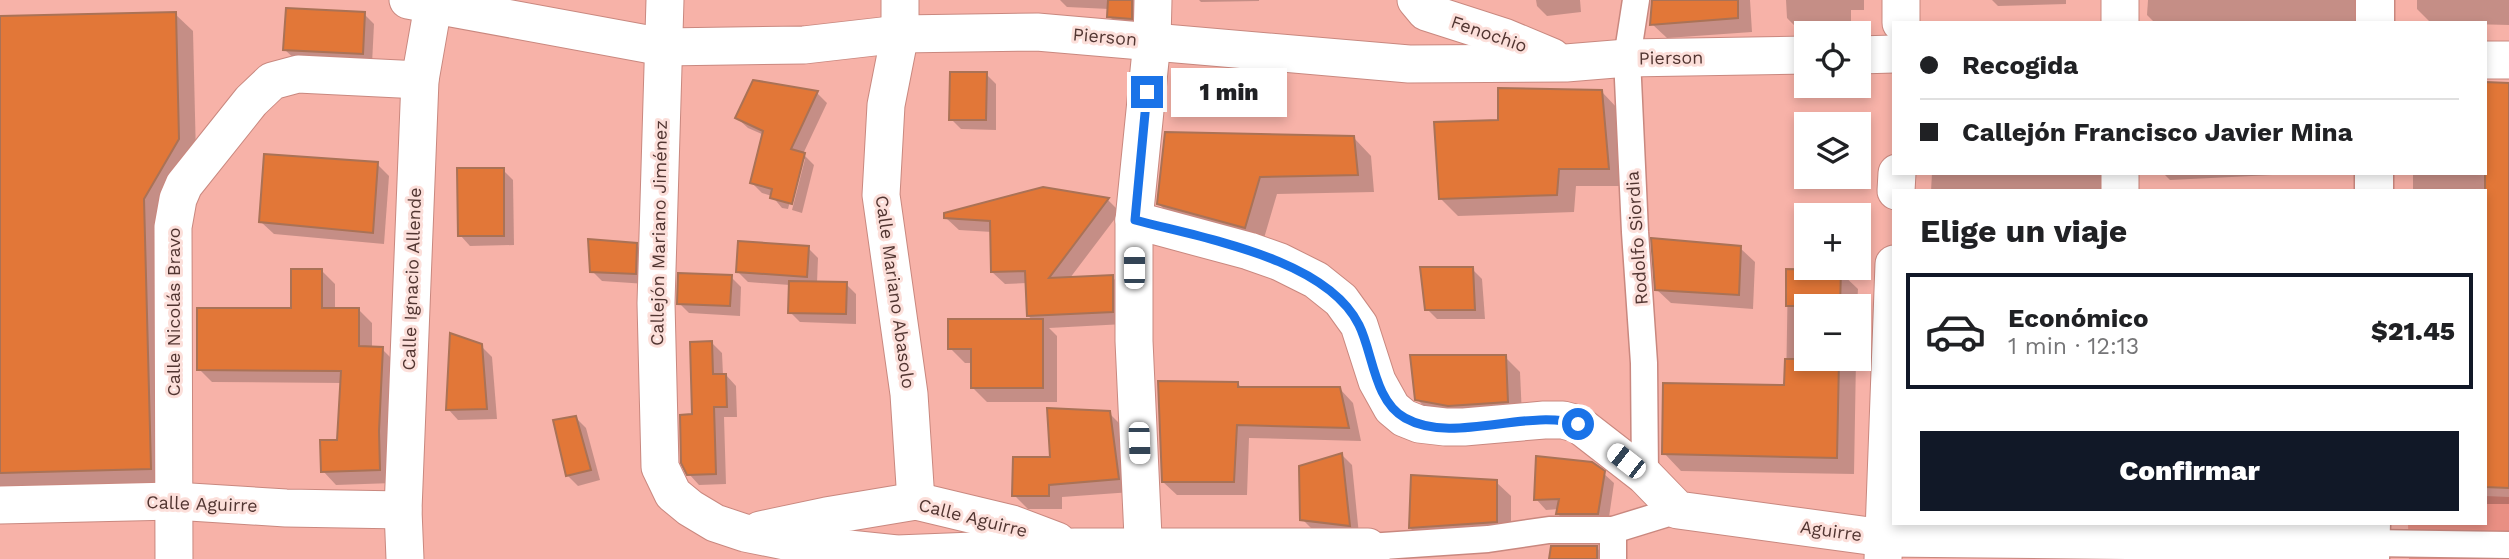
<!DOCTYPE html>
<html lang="es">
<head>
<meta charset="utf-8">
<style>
  body { margin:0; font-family:"Work Sans",sans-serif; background:#f2f2f2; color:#202124; height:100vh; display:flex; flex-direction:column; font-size:26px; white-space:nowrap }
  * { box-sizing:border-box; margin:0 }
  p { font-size:23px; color:#757577 }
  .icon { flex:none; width:38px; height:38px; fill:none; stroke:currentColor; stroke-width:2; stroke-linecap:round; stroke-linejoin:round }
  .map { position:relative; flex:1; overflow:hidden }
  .panel { position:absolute; left:1892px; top:189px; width:595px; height:336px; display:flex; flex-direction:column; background:#fff; border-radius:0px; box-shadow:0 4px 10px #0003 }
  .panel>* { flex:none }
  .banner { position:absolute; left:1892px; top:21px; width:595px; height:154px; border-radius:0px; box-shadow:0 4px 10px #0003; display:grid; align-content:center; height:154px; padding:0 28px; background:#fff }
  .tools { position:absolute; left:1794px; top:21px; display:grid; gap:14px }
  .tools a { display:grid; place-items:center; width:77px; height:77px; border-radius:0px; background:#fff; box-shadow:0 4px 10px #0003; font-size:35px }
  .end { position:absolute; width:32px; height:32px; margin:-16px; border:9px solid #1a73e8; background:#fff; box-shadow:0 0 0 4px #fff }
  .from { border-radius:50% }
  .bubble { position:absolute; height:49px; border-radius:0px; background:#fff; box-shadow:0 4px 10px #0003; font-size:23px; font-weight:800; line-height:49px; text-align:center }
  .car { position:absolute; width:21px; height:42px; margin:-21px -10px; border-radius:9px; box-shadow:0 0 5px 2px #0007; background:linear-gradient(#fff 24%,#345 0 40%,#fff 0 76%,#345 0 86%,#fff 0) }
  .banner b { display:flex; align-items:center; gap:24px; height:66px; font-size:26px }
  .banner b+b { border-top:2px solid #e0e0e0 }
  .banner i { width:18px; height:18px; background:#202124 }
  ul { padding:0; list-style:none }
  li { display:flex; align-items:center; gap:21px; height:116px; margin:0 14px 10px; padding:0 14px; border:4px solid transparent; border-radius:0px }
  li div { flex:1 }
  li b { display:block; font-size:26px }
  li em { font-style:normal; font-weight:800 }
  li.active { border-color:#111827 }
  li>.icon { width:63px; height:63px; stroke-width:1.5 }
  h2 { padding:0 28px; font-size:32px; line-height:84px }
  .primary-button { display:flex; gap:14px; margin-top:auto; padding:14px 28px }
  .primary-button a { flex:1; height:80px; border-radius:0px; background:#111827; color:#fff; font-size:28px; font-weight:800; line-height:80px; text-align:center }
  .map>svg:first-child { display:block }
  .green { fill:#e98f83 }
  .shadow { fill:#0003 }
  .building { fill:#e27738; stroke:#aa7256; stroke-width:2 }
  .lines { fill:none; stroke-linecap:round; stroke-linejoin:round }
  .pedestrian-casing { stroke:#c9887f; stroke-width:29 }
  .minor-casing { stroke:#c9887f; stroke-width:39 }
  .tertiary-casing { stroke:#c9887f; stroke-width:41 }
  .pedestrian { stroke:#fff; stroke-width:26 }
  .minor { stroke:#fff; stroke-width:37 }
  .tertiary { stroke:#fff; stroke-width:38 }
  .route { stroke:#1a73e8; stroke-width:9 }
  .labels { text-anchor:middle; stroke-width:6; stroke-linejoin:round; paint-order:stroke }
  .street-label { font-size:18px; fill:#513531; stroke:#fcdfda }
</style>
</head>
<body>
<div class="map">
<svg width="2509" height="559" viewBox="0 0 2509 559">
  <rect width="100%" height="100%" fill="#f7b2a8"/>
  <path class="green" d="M2485,496L2509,497V559H2409L2408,523H2485Z"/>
  <g class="shadow">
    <path d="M1060,0H1147L1146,33L1124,31L1109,16V9L1067,7Z"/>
    <path d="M1199,0H1259V1L1201,2Z"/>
    <path d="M1536,0H1580L1581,12L1547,16L1537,6Z"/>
    <path d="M1653,0H1750L1752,32L1667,38L1652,24Z"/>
    <path d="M1786,0H1864V10H1851V28L1801,32L1787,18Z"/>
    <path d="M1992,0H2066V4L1998,6Z"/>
    <path d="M2148,0H2359V23H2155L2147,15Z"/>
    <path d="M2417,0H2509V25L2431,23L2417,9Z"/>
    <path d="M175,14L193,31L196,157L167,486L0,488V18Z"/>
    <path d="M364,14L374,24L372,64L296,60L285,50Z"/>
    <path d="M986,74L996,84V130L961,129L951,119Z"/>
    <path d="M2485,84L2509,85V504H2485V191H2413V173H2485Z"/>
    <path d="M1602,92L1619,110L1626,186H1576L1574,212L1458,216L1440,198L1499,121Z"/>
    <path d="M817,93L827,103L803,154L814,165L802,213L792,210L805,159H801L788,209L782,208L772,196L762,193L752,183L764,135L748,128L737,118Z"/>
    <path d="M1354,138L1371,156L1374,192L1277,194L1262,245L1176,221L1159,204Z"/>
    <path d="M377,164L389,176L384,244L274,234L261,222Z"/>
    <path d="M503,170L513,180L514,245L470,246L460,235Z"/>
    <path d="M1932,173H2111L2117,191H1931Z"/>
    <path d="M2163,173H2316L2170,180Z"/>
    <path d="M1043,189L1108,200L1120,212L1070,278L1112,277L1125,289V324L1049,328L1057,336V402H987L973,388V363H965L950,348L1034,321L1028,316L1027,283L1005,284L992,272V232L959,230L946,218Z"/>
    <path d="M636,245L646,255V284L602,281L592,271Z"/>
    <path d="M808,248L818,258L817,283L846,284L856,294V324L800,322L790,312V285L748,282L738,272Z"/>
    <path d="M1740,248L1755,262L1753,309L1671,303L1656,289Z"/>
    <path d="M1472,269L1482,279L1485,319H1437L1427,309Z"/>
    <path d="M322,271L335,284V310H359L372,323V349H382L395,362L393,483L336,485L323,471L339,441L342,383L212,382L199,369L293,310Z"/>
    <path d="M1788,271L1840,272L1858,289L1857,306H1806V359H1856L1854,474L1681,471L1664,453L1786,387Z"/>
    <path d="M731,277L741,287L740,316L689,313L679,303Z"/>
    <path d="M712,343L722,353L723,375H726L736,386L737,417H724L726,484L699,485L689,474L694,416Z"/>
    <path d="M481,346L492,357L497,419L458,420L448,409Z"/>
    <path d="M1505,357L1520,372L1522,416L1431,414L1417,399Z"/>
    <path d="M1238,384L1242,388L1340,389L1353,403L1361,441L1249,438L1247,495H1177L1163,482Z"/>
    <path d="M1109,413L1123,427L1132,492L1062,497V509H1028L1014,495L1051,459Z"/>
    <path d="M575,417L586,428L600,480L578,486L568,476Z"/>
    <path d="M1342,455L1352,465L1359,535L1313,530L1302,519Z"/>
    <path d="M1603,473L1614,483L1608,524H1568L1558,514L1559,509L1546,510L1536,499Z"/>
    <path d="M1496,482L1511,496V536L1425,542L1410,528Z"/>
    <path d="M1597,548L1607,559H1551Z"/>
  </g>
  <g class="building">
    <path d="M1108,0H1132V19L1107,17Z"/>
    <path d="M1652,0H1738V18L1650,25Z"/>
    <path d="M286,8L365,12L363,54L283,50Z"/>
    <path d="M176,12L179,139L144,199L151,469L0,473V16Z"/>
    <path d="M950,72H987L986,120H949Z"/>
    <path d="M753,80L818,91L791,149L805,153L792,204L770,198L772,189L750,183L763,131L735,118Z"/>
    <path d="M2485,82L2509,83V488L2485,487Z"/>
    <path d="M1498,88L1602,90L1609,169H1559L1557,195L1439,199L1434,122L1498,120Z"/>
    <path d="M1165,132L1354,136L1358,175L1260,177L1245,228L1157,204Z"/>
    <path d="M264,154L378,162L373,233L259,222Z"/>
    <path d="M457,168H504V236H458Z"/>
    <path d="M1043,187L1109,198L1049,278L1113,275V312L1027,316L1025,271L991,272L990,221L944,218V213Z"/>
    <path d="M1651,238L1741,246L1739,295L1655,290Z"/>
    <path d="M588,239L637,243L636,274L590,272Z"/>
    <path d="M738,241L809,246L807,277L736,272Z"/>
    <path d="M1420,267H1473L1475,310H1425Z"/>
    <path d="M291,269H322V308H359V346L383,347L379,431L380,470L321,472L320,440H337L341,371L197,370V308H291Z"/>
    <path d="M1786,269L1841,270L1840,306H1786Z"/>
    <path d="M678,273L732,275L730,306L677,304Z"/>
    <path d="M789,281L847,282L846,314L788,313Z"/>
    <path d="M948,319H1043V388H971V349H948Z"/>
    <path d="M450,333L482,344L487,409L446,410Z"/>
    <path d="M712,341L713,374H726L727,407H714L716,474L687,475L681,463L680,415L692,414L690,342Z"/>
    <path d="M1410,355H1506L1508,402L1448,406L1415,400Z"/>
    <path d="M1785,359H1839L1837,458L1662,454L1663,383L1784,385Z"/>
    <path d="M1158,381L1238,382V387H1340L1349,428L1237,425L1234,482H1162Z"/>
    <path d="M1047,408L1110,411L1119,479L1049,485V496H1012L1013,457H1050Z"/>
    <path d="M576,416L591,470L566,476L553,420Z"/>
    <path d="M1342,453L1350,526L1300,520L1299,466Z"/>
    <path d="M1536,456L1592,462L1605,471L1598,514H1556L1559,499L1534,500Z"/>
    <path d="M1411,475L1497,480V522L1409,528Z"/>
    <path d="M1551,546H1597V559H1549Z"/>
  </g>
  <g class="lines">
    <g class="pedestrian-casing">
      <g id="pedestrian">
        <path d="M1636,0L1627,58L1635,232L1644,363L1645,476"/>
        <path d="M1613,530V559"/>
        <path d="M2370,543L2509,545"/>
        <path d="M1368,547L1488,539L1549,530H1613L1678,510"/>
      </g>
    </g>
    <g class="minor-casing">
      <g id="minor">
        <path d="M408,0L663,47L804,45L900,34L1037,32L1409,64L1566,63L1627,58L1806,55"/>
        <path d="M665,0L656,303L660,467L673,494L690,508L715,523L745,533L800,544L897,554L1075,547H1368L1371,559"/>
        <path d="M900,0V34L886,105L881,195L909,394L916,501"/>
        <path d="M1416,0L1426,12L1504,37L1552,57"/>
        <path d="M1901,0V23"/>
        <path d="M2120,23V0"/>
        <path d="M1858,55L1894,54"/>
        <path d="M2485,60H2509"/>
        <path d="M2120,173V191"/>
        <path d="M1896,191L1897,173"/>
        <path d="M1134,220L1249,251L1280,262L1316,280L1341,300L1359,325L1377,381L1392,408L1404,418L1419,424L1445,427H1464L1544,420H1563L1578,424L1645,476L1678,510L1884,538L2370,543"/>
        <path d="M0,505L174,501L286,508L403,510"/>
        <path d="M760,530L826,516L916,501L1012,524L1057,541"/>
        <path d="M174,559L173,227L178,199L184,185L251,101L272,81L298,74L420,80"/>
        <path d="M405,559L403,510L420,80L434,0"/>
        <path d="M1144,559L1134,341V220L1152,41L1153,0"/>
        <path d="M1883,559L1894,264"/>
      </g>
    </g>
    <g class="tertiary-casing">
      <g id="tertiary">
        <path d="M2375,23V0"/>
        <path d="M2374,191V173"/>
        <path d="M2370,559L2371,523"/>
      </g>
    </g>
    <use href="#pedestrian" class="pedestrian"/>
    <use href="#minor" class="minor"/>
    <use href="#tertiary" class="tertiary"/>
  </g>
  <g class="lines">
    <path class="route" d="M1147,92L1135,220C1201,238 1326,258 1359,325C1373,353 1374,401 1405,418C1453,445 1526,408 1578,424"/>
  </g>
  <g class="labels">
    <g class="street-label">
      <text transform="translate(1489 34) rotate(19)" y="6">Fenochio</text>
      <text transform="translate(1105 37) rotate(5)" y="6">Pierson</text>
      <text transform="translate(1671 58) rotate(-1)" y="6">Pierson</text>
      <text transform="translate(659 233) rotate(-89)" y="6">Callejón Mariano Jiménez</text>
      <text transform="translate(1637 238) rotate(-94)" y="6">Rodolfo Siordia</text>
      <text transform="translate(412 279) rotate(-88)" y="6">Calle Ignacio Allende</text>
      <text transform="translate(895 292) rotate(82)" y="6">Calle Mariano Abasolo</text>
      <text transform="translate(174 312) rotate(-90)" y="6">Calle Nicolás Bravo</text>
      <text transform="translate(202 504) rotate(2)" y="6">Calle Aguirre</text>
      <text transform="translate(973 518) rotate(14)" y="6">Calle Aguirre</text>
      <text transform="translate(1831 531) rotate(8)" y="6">Aguirre</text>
    </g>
  </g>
</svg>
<div class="tools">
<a><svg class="icon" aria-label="locate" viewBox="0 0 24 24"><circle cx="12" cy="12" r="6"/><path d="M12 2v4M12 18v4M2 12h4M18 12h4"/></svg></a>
<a><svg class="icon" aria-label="layers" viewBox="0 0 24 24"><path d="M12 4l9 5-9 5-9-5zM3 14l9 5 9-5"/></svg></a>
<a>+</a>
<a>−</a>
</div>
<i class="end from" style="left:1578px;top:424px"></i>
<i class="end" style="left:1147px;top:92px"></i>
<div class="bubble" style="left:1171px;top:68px;width:116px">1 min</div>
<i class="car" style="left:1134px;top:268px;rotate:0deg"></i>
<i class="car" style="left:1139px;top:443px;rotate:178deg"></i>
<i class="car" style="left:1626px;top:461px;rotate:308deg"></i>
<div class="banner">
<b><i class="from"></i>Recogida</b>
<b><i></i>Callejón Francisco Javier Mina</b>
</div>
<section class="panel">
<h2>Elige un viaje</h2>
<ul>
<li class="active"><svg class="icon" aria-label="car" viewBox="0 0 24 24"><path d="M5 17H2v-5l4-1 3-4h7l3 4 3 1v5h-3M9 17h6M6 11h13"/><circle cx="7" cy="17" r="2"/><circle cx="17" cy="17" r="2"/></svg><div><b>Económico</b><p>1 min · 12:13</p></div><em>$21.45</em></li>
</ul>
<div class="primary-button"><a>Confirmar</a></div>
</section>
</div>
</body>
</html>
